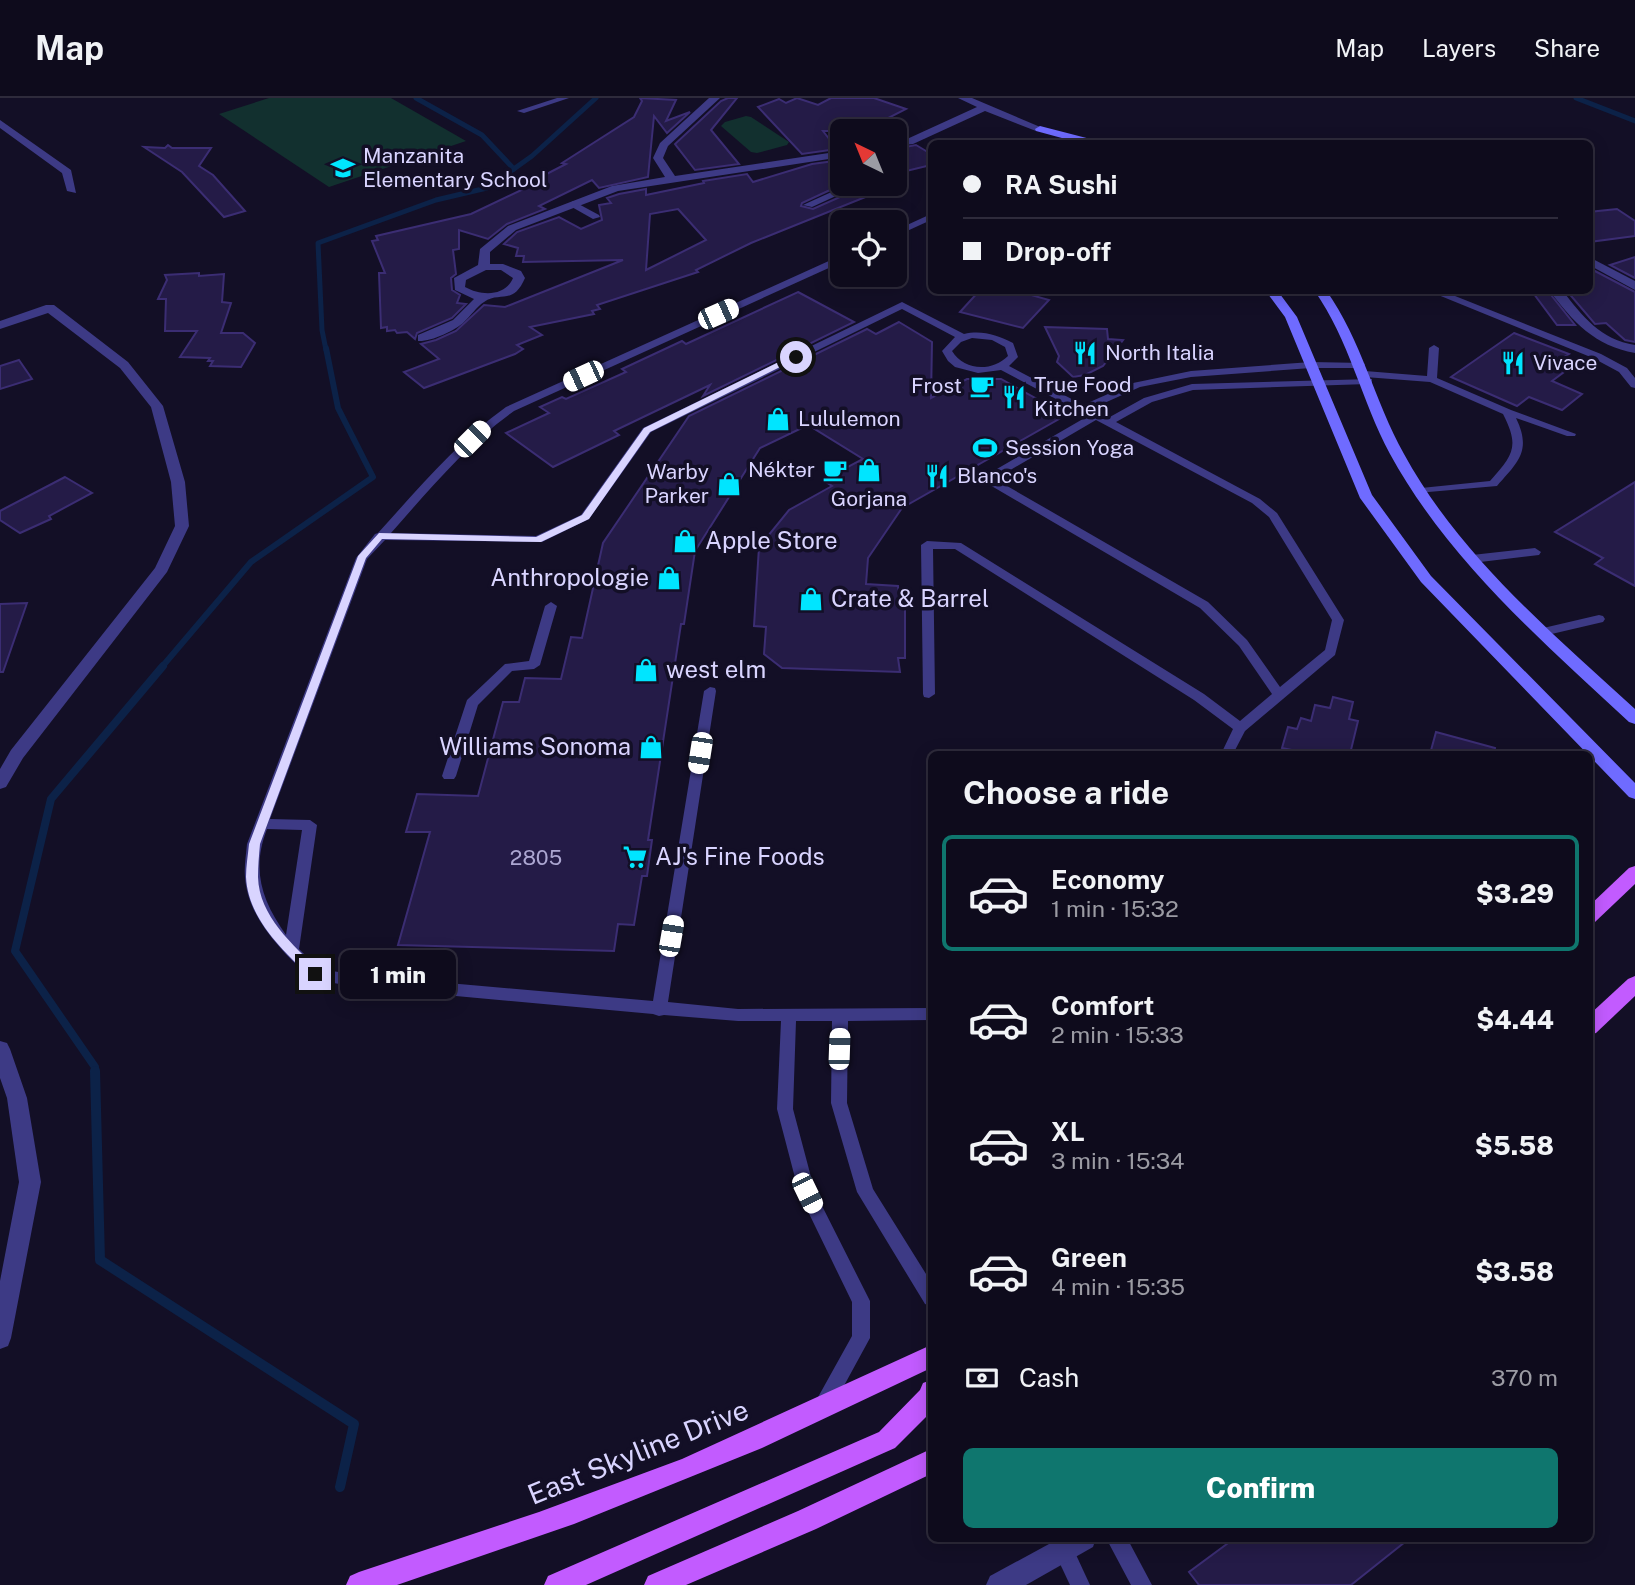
<!DOCTYPE html>
<html lang="en">
<head>
<meta charset="utf-8">
<style>
  body { margin:0; font-family:"Public Sans",sans-serif; background:#171425; color:#f1f3f6; height:100vh; display:flex; flex-direction:column; font-size:26px; white-space:nowrap }
  * { box-sizing:border-box; margin:0 }
  p { font-size:23px; color:#9b9ba3 }
  .icon { flex:none; width:38px; height:38px; fill:none; stroke:currentColor; stroke-width:2; stroke-linecap:round; stroke-linejoin:round }
  .map { position:relative; flex:1; overflow:hidden }
  .panel { position:absolute; left:928px; top:653px; width:665px; height:791px; display:flex; flex-direction:column; background:#0e0b1c; border-radius:10px; box-shadow:0 4px 18px #0003,0 0 0 2px #2e2b3b }
  .panel>* { flex:none }
  .guide { position:absolute; left:928px; top:42px; width:665px; height:154px; border-radius:10px; box-shadow:0 4px 18px #0003,0 0 0 2px #2e2b3b; display:grid; align-content:center; height:154px; padding:0 35px; background:#0e0b1c }
  .needle { width:46px; rotate:317deg }
  .buttons { position:absolute; left:830px; top:21px; display:grid; gap:14px }
  .buttons a { display:grid; place-items:center; width:77px; height:77px; border-radius:10px; background:#0e0b1c; box-shadow:0 4px 18px #0003,0 0 0 2px #2e2b3b; font-size:35px }
  .end { position:absolute; width:32px; height:32px; margin:-16px; border:9px solid #d9d4ff; background:#111; box-shadow:0 0 0 4px #111 }
  .from { border-radius:50% }
  .bubble { position:absolute; height:49px; border-radius:10px; background:#0e0b1c; box-shadow:0 4px 18px #0003,0 0 0 2px #2e2b3b; font-size:23px; font-weight:800; line-height:49px; text-align:center }
  .car { position:absolute; width:21px; height:42px; margin:-21px -10px; border-radius:9px; box-shadow:0 0 5px 2px #0007; background:linear-gradient(#fff 24%,#345 0 40%,#fff 0 76%,#345 0 86%,#fff 0) }
  .guide b { display:flex; align-items:center; gap:24px; height:66px; font-size:26px }
  .guide b+b { border-top:2px solid #2e2b3b }
  .guide i { width:18px; height:18px; background:#f1f3f6 }
  ul { padding:0; list-style:none }
  li { display:flex; align-items:center; gap:21px; height:116px; margin:0 14px 10px; padding:0 21px; border:4px solid transparent; border-radius:10px }
  li div { flex:1 }
  li b { display:block; font-size:26px }
  li em { font-style:normal; font-weight:800 }
  li.selected { border-color:#0f766e }
  li>.icon { width:63px; height:63px; stroke-width:1.5 }
  h2 { padding:0 35px; font-size:32px; line-height:84px }
  .pay { display:flex; align-items:center; gap:18px; height:77px; padding:0 35px; font-size:26px }
  .pay p { margin-inline-start:auto }
  .button { display:flex; gap:14px; margin-top:auto; padding:14px 35px }
  .button a { flex:1; height:80px; border-radius:10px; background:#0f766e; color:#fff; font-size:28px; font-weight:800; line-height:80px; text-align:center }
  header { display:flex; align-items:center; gap:42px; box-sizing:border-box; height:98px; padding:0 35px; background:#0e0b1c; border-bottom:2px solid #2e2b3b }
  header strong { font-size:33px }
  nav { display:flex; gap:38px; margin-inline-start:auto; font-size:24px }
  .map>svg:first-child { display:block }
  .green { fill:#12302f }
  .lines { fill:none; stroke-linecap:round; stroke-linejoin:round }
  .stream-far3 { stroke:#0c2248; stroke-width:5 }
  .stream-far2 { stroke:#0c2248; stroke-width:6 }
  .stream-far1 { stroke:#0c2248; stroke-width:8 }
  .stream { stroke:#0c2248; stroke-width:10 }
  .building { fill:#241b47; stroke:#3b2d73; stroke-width:2; fill-rule:evenodd }
  .lane { fill:#3d3a85; fill-rule:evenodd }
  .street { fill:#3d3a85; fill-rule:evenodd }
  .secondary { fill:#6f6bff; fill-rule:evenodd }
  .primary { fill:#c25bff; fill-rule:evenodd }
  .route { fill:#d9d4ff }
  .labels { text-anchor:middle; stroke-width:7; stroke-linejoin:round; paint-order:stroke }
  .far-poi-label { font-size:21px; fill:#d9d4ff; stroke:#130f26; text-anchor:start }
  .number-label { font-size:21px; fill:#aca6d1 }
  .poi-label { font-size:24px; fill:#d9d4ff; stroke:#130f26; text-anchor:start }
  .near-street-label { font-size:28px; fill:#d9d4ff; stroke:#130f26 }
</style>
</head>
<body>
<header>
<strong>Map</strong>
<nav><a>Map</a><a>Layers</a><a>Share</a></nav>
</header>
<div class="map">
<svg width="1635" height="1487" viewBox="0 0 1635 1487">
  <rect width="100%" height="100%" fill="#130f26"/>
  <g class="green">
    <path d="M269,0H391L466,43L329,89L219,16Z"/>
    <path d="M746,18L751,19L789,44L787,47L757,55L751,54L721,28L725,24Z"/>
  </g>
  <g class="lines">
    <g class="stream-far3">
      <path d="M416,0L482,37L514,71"/>
      <path d="M1576,0L1635,23"/>
      <path d="M326,252L322,232L318,145L436,102L487,90L532,58L596,0"/>
    </g>
    <path class="stream-far2" d="M161,570L251,464L373,379L338,310L326,250"/>
    <path class="stream-far1" d="M95,974V969L15,853L51,701L163,568"/>
    <path class="stream" d="M95,973L100,1162L354,1326L340,1389"/>
  </g>
  <g class="building">
    <path d="M640,0L676,2L666,23L690,14L667,35L654,18L648,79L599,90L592,82L539,108L545,111L507,126L488,141L459,132V151L453,152L456,176L451,180L452,192L460,197L457,205L466,206L452,220L417,235L415,241L407,234L397,235L395,232L387,233V229L381,230L379,175H385L372,143L378,142L376,138L471,116L532,87L537,84L533,83L566,66L562,65L634,19L642,3Z"/>
    <path d="M728,0H737L711,32L739,66L695,72L675,46L721,3Z"/>
    <path d="M797,0L818,7L831,0H874L906,11L863,33H823L837,51L802,56L758,9L779,1L786,5Z"/>
    <path d="M168,47L172,50H211L199,68L213,77L245,113L224,119L182,74L144,49L165,50Z"/>
    <path d="M916,47L931,56V67L894,76V51Z"/>
    <path d="M842,62L843,86L802,105L801,108L813,111L858,91L868,98L751,145L696,172L698,174L597,207L600,211L592,213L594,216L530,229L542,237L517,247L523,251L515,256L424,290L404,274L439,261L421,246L436,242L456,233L484,207L505,209L623,162L523,164L524,158H516L518,150L504,146L517,134L559,119L581,131L602,122L599,107L611,105L607,100L619,96L646,91V97L704,85L703,83L747,76L753,84L812,66ZM678,111L706,142L646,172L650,116Z"/>
    <path d="M1617,111L1635,123V138L1589,144V114Z"/>
    <path d="M1635,159V180L1610,167Z"/>
    <path d="M1593,172L1635,194V244L1625,242L1606,225L1595,226L1566,192H1589V174Z"/>
    <path d="M199,175V178L224,176L222,204L231,205L221,235H243L255,245L241,269L210,268L213,263H208L210,260L180,259L197,233H165L166,201H158L167,182L165,177Z"/>
    <path d="M980,192H1013L1049,202L1023,230L960,214Z"/>
    <path d="M1531,192H1547L1575,227H1557Z"/>
    <path d="M798,194L854,224L703,298L710,287L614,333L619,337L553,369L506,335L549,315L540,309L562,299L566,301L626,274L622,271L682,243L686,246Z"/>
    <path d="M899,224L932,244L931,300L967,281H1001L1066,317L902,410L868,460L866,486L898,488L900,508L905,510V560H898L900,574L782,570L764,556L766,529L754,528L759,449L789,412L832,388L823,382L863,361L808,327L760,350L695,453L684,526H681L648,742H652L647,778H642L634,827L618,826L614,853L398,847L430,734H406L417,696L478,698L503,604H519L525,580L561,581L571,539L582,540L603,445L689,318L867,231L876,236Z"/>
    <path d="M1045,229L1107,231L1108,241L1123,242L1103,268L1085,277L1073,279L1057,264L1059,258Z"/>
    <path d="M1514,235L1569,256L1566,258L1579,263L1552,283L1582,296L1562,312L1529,299L1517,308L1451,279Z"/>
    <path d="M19,262L32,281L0,291V268Z"/>
    <path d="M65,379L92,395L49,418L51,421L20,435L0,422V413Z"/>
    <path d="M1635,384V488L1595,466L1603,460L1555,434Z"/>
    <path d="M27,505L3,574H0V506Z"/>
    <path d="M1333,599L1353,604L1349,621L1358,623L1350,656H1291L1292,652L1282,650L1288,629L1297,631L1301,620L1311,623L1315,607L1330,610Z"/>
    <path d="M1436,634L1495,650L1494,656H1430Z"/>
    <path d="M1235,1440H1410L1351,1487H1199L1189,1474Z"/>
  </g>
  <g class="lines">
    <g class="lane">
      <path d="M557,0H569L524,15L517,13Z"/>
      <path d="M573,103L599,117L600,119L593,121L570,108L569,106Z"/>
      <path d="M931,116V122L894,139V133Z"/>
      <path d="M842,157V164L514,313C466,347 430,391 391,435L536,438L581,417L643,330L902,204L964,236C982,232 997,237 1013,245L1018,259L1009,268L1083,307L1133,285L1191,273L1311,264L1364,265L1365,267L1360,270H1311L1191,279L1140,289L1091,311L1108,320L1144,300L1192,286L1372,281V285L1368,286L1193,292L1152,304L1116,324L1260,401L1277,415L1344,522L1335,557L1245,633L1233,656H1221L1233,631L1194,602L955,451H933L935,596L929,600L924,599L923,596L921,447L927,443L961,445L1204,596L1240,623L1272,596L1239,548L1200,510L983,383V379L1088,318L1001,272L978,275L955,269L948,263L942,253L955,239L902,211L651,334L589,421L542,444L385,442L367,461L270,721L310,722L317,727L299,851L319,871L358,877L653,903L704,593L710,589L715,590L716,593L668,904L738,911L931,910V922L848,923L847,1005L873,1091L931,1184V1208L925,1206L857,1094L831,1005L832,923H796L793,1011L815,1094L870,1203V1240L828,1317L821,1319L814,1317L812,1310L852,1238V1204L799,1095L777,1011L781,923H738L664,917L659,918L653,916L358,889L315,882L310,880C282,853 248,821 245,779C244,769 246,757 247,746L356,460L375,436L378,435C419,390 457,344 506,309ZM972,240L992,242L1005,249L1008,258C992,274 964,273 952,253L961,244ZM1096,322L1252,405L1269,419L1332,522L1325,552L1280,589L1247,542L1208,504L995,381ZM267,731L302,732L286,837C262,803 251,772 267,731Z"/>
      <path d="M1426,192H1440L1601,256L1627,270L1635,280V290L1631,289L1619,274L1593,260Z"/>
      <path d="M1434,247L1439,250L1437,280L1511,312L1576,336L1575,338H1567L1516,320C1532,353 1518,364 1497,388L1417,395L1415,393L1421,390L1490,383C1513,357 1520,349 1503,316L1430,284L1365,279L1360,276L1365,273L1427,278L1429,250Z"/>
      <path d="M1535,450L1541,454L1539,457L1472,465L1466,461L1472,457Z"/>
      <path d="M551,504L557,508L540,567L534,571L512,573L478,607L456,678L454,681H444L442,678L467,602L505,566L529,563L545,508Z"/>
      <path d="M1599,517L1603,518L1605,521L1603,524L1543,538L1537,534L1539,531Z"/>
      <path d="M1106,1440H1127L1152,1487H1131Z"/>
      <path d="M1064,1443L1071,1446L1090,1487H1070L1054,1453L1057,1446Z"/>
    </g>
    <g class="street">
      <path d="M709,0H720L668,48L663,60L675,78L842,53V59L618,93L516,132L490,154V166H503L521,173L525,180C513,208 500,193 484,204C476,209 471,218 464,224C455,233 430,244 418,243V237L453,222L474,201L455,192L454,180L478,167L480,151L508,128L612,88L665,79L653,60L660,45ZM486,172H501L513,180C505,199 481,198 465,189L466,182Z"/>
      <path d="M958,0H972L1045,31L1036,33L985,13L913,46L894,48V42L907,41L977,9Z"/>
      <path d="M0,22L71,72L76,95L67,93L62,75L0,30Z"/>
      <path d="M849,86H862L812,109L803,107Z"/>
      <path d="M1589,159L1635,183V192L1589,167Z"/>
      <path d="M1549,192H1562C1582,218 1601,242 1635,247V255C1595,248 1573,224 1549,192Z"/>
      <path d="M46,207H54L128,264L163,308L185,384L189,428L167,474L23,660L6,689L0,691V671L11,652L155,470L175,428L171,384L151,309L120,270L48,215L0,231V223Z"/>
      <path d="M0,943L7,945L10,951L27,1000L41,1084L11,1240L8,1248L0,1251V1183L19,1084L7,1000L0,980Z"/>
      <path d="M1060,1440H1096L1093,1449L1026,1487H986L990,1478Z"/>
    </g>
    <g class="secondary">
      <path d="M1040,28L1102,44L1103,46H1084L1036,33L1035,31Z"/>
      <path d="M1265,192H1277L1297,219L1372,397L1431,478L1635,685V701L1629,699L1421,484L1360,400L1285,219Z"/>
      <path d="M1314,192H1326C1362,243 1374,302 1404,356C1459,457 1551,534 1635,611V626L1629,624C1542,543 1448,462 1390,356C1361,302 1350,243 1314,192Z"/>
    </g>
    <g class="primary">
      <path d="M1635,768V786L1595,824L1589,826V808L1629,770Z"/>
      <path d="M1635,878V898L1596,935L1589,937V917L1628,881Z"/>
      <path d="M931,1247V1270L762,1350L574,1426L397,1487H346L350,1478L359,1474L539,1414L682,1361Z"/>
      <path d="M931,1282V1314L895,1350L586,1487H544L548,1478L879,1334L920,1292L923,1285Z"/>
      <path d="M931,1351V1376L816,1431L686,1487H644L648,1478L798,1413Z"/>
    </g>
  </g>
  <path class="route" d="M793,257L800,259L650,334L589,421L541,444L382,441L366,460L260,746C259,757 258,768 258,779C259,818 293,847 319,872V879H310C283,852 248,821 246,779C246,768 248,757 249,746L358,458L379,435L536,439L582,417L644,330Z"/>
  <defs>
    <g id="school-bare" transform="scale(1.89)"><path d="M0-5L7-2L0 1L-7-2ZM-4 1L0 2.5L4 1V4Q0 6-4 4Z" fill="#00e5ff" stroke="#130f26" stroke-width="2.5" paint-order="stroke"/></g>
    <g id="restaurant-bare" transform="scale(1.89)"><path d="M-5-6h1v4h1v-4h1v4h1v-4h1v5L-1.5 .5V6h-2V.5L-5-1ZM5-6V6H3V1.5H1.5Q1.5-4 5-6Z" fill="#00e5ff" stroke="#130f26" stroke-width="2.5" paint-order="stroke"/></g>
    <g id="cafe-bare" transform="scale(1.89)"><path d="M-5.5-4.5H6V0H3Q3 3.5 0 3.5H-2.5Q-5.5 3.5-5.5 0ZM3-3.2v2h1.7v-2ZM-6 4.5H4V6H-6Z" fill="#00e5ff" stroke="#130f26" stroke-width="2.5" paint-order="stroke"/></g>
    <g id="shop-bare" transform="scale(1.89)"><path d="M-5-2.5h2.3a2.7 3.5 0 0 1 5.4 0H5L5.5 6h-11ZM-1.5-2.5h3a1.5 2.3 0 0 0-3 0Z" fill="#00e5ff" stroke="#130f26" stroke-width="2.5" paint-order="stroke"/></g>
    <g id="stadium-bare" transform="scale(1.89)"><path d="M0-5a6.5 5 0 1 0 0 10a6.5 5 0 1 0 0-10ZM-3.5-1.8h7v3.6h-7Z" fill="#00e5ff" stroke="#130f26" stroke-width="2.5" paint-order="stroke"/></g>
    <g id="supermarket-bare" transform="scale(1.89)"><path d="M-6-5.5h2.5l.6 2H6L4.5 2H-2.5L-4.4-4H-6ZM-1.5 3.2a1.3 1.3 0 1 0 .1 0ZM3 3.2a1.3 1.3 0 1 0 .1 0Z" fill="#00e5ff" stroke="#130f26" stroke-width="2.5" paint-order="stroke"/></g>
  </defs>
  <g fill-rule="evenodd">
    <use href="#school-bare" x="343" y="70"/>
    <use href="#restaurant-bare" x="1085" y="255"/>
    <use href="#restaurant-bare" x="1513" y="265"/>
    <use href="#cafe-bare" x="982" y="288"/>
    <use href="#restaurant-bare" x="1014" y="299"/>
    <use href="#shop-bare" x="778" y="321"/>
    <use href="#stadium-bare" x="985" y="350"/>
    <use href="#cafe-bare" x="835" y="372"/>
    <use href="#shop-bare" x="869" y="372"/>
    <use href="#restaurant-bare" x="937" y="378"/>
    <use href="#shop-bare" x="729" y="386"/>
    <use href="#shop-bare" x="685" y="443"/>
    <use href="#shop-bare" x="669" y="480"/>
    <use href="#shop-bare" x="811" y="501"/>
    <use href="#shop-bare" x="646" y="572"/>
    <use href="#shop-bare" x="651" y="649"/>
    <use href="#supermarket-bare" x="635" y="759"/>
  </g>
  <g class="labels">
    <g class="far-poi-label">
      <text x="363" y="65">Manzanita<tspan x="363" dy="24">Elementary School</tspan></text>
      <text x="1105" y="262">North Italia</text>
      <text x="1533" y="272">Vivace</text>
      <text x="1034" y="294">True Food<tspan x="1034" dy="24">Kitchen</tspan></text>
      <text x="962" y="295" text-anchor="end">Frost</text>
      <text x="798" y="328">Lululemon</text>
      <text x="1005" y="357">Session Yoga</text>
      <text x="815" y="379" text-anchor="end">Néktər</text>
      <text x="709" y="381" text-anchor="end">Warby<tspan x="709" dy="24">Parker</tspan></text>
      <text x="957" y="385">Blanco's</text>
      <text x="869" y="408" text-anchor="middle">Gorjana</text>
    </g>
    <g class="number-label">
      <text x="536" y="767">2805</text>
    </g>
    <g class="poi-label">
      <text x="705" y="451">Apple Store</text>
      <text x="649" y="488" text-anchor="end">Anthropologie</text>
      <text x="831" y="509">Crate &amp; Barrel</text>
      <text x="666" y="580">west elm</text>
      <text x="631" y="657" text-anchor="end">Williams Sonoma</text>
      <text x="655" y="767">AJ's Fine Foods</text>
    </g>
    <g class="near-street-label">
      <text transform="translate(638 1354) rotate(-22)" y="10">East Skyline Drive</text>
    </g>
  </g>
</svg>
<div class="buttons">
<a><svg class="needle" viewBox="-14 -14 28 28"><path d="M0-13l5 13h-10z" fill="#e53935"/><path d="M0 13l5-13h-10z" fill="#9b9ba3"/></svg></a>
<a><svg class="icon" aria-label="locate" viewBox="0 0 24 24"><circle cx="12" cy="12" r="6"/><path d="M12 2v4M12 18v4M2 12h4M18 12h4"/></svg></a>
</div>
<i class="end from" style="left:796px;top:259px"></i>
<i class="end" style="left:315px;top:876px"></i>
<div class="bubble" style="left:340px;top:852px;width:116px">1 min</div>
<i class="car" style="left:718px;top:216px;rotate:66deg"></i>
<i class="car" style="left:583px;top:278px;rotate:245deg"></i>
<i class="car" style="left:472px;top:341px;rotate:45deg"></i>
<i class="car" style="left:700px;top:655px;rotate:189deg"></i>
<i class="car" style="left:671px;top:838px;rotate:10deg"></i>
<i class="car" style="left:839px;top:951px;rotate:2deg"></i>
<i class="car" style="left:807px;top:1095px;rotate:154deg"></i>
<div class="guide">
<b><i class="from"></i>RA Sushi</b>
<b><i></i>Drop-off</b>
</div>
<section class="panel">
<h2>Choose a ride</h2>
<ul>
<li class="selected"><svg class="icon" aria-label="car" viewBox="0 0 24 24"><path d="M5 17H2v-5l4-1 3-4h7l3 4 3 1v5h-3M9 17h6M6 11h13"/><circle cx="7" cy="17" r="2"/><circle cx="17" cy="17" r="2"/></svg><div><b>Economy</b><p>1 min · 15:32</p></div><em>$3.29</em></li>
<li><svg class="icon" aria-label="car" viewBox="0 0 24 24"><path d="M5 17H2v-5l4-1 3-4h7l3 4 3 1v5h-3M9 17h6M6 11h13"/><circle cx="7" cy="17" r="2"/><circle cx="17" cy="17" r="2"/></svg><div><b>Comfort</b><p>2 min · 15:33</p></div><em>$4.44</em></li>
<li><svg class="icon" aria-label="car" viewBox="0 0 24 24"><path d="M5 17H2v-5l4-1 3-4h7l3 4 3 1v5h-3M9 17h6M6 11h13"/><circle cx="7" cy="17" r="2"/><circle cx="17" cy="17" r="2"/></svg><div><b>XL</b><p>3 min · 15:34</p></div><em>$5.58</em></li>
<li><svg class="icon" aria-label="car" viewBox="0 0 24 24"><path d="M5 17H2v-5l4-1 3-4h7l3 4 3 1v5h-3M9 17h6M6 11h13"/><circle cx="7" cy="17" r="2"/><circle cx="17" cy="17" r="2"/></svg><div><b>Green</b><p>4 min · 15:35</p></div><em>$3.58</em></li>
</ul>
<div class="pay"><svg class="icon" aria-label="cash" viewBox="0 0 24 24"><path d="M3 7h18v10H3z"/><circle cx="12" cy="12" r="2"/></svg>Cash<p>370 m</p></div>
<div class="button"><a>Confirm</a></div>
</section>
</div>
</body>
</html>
